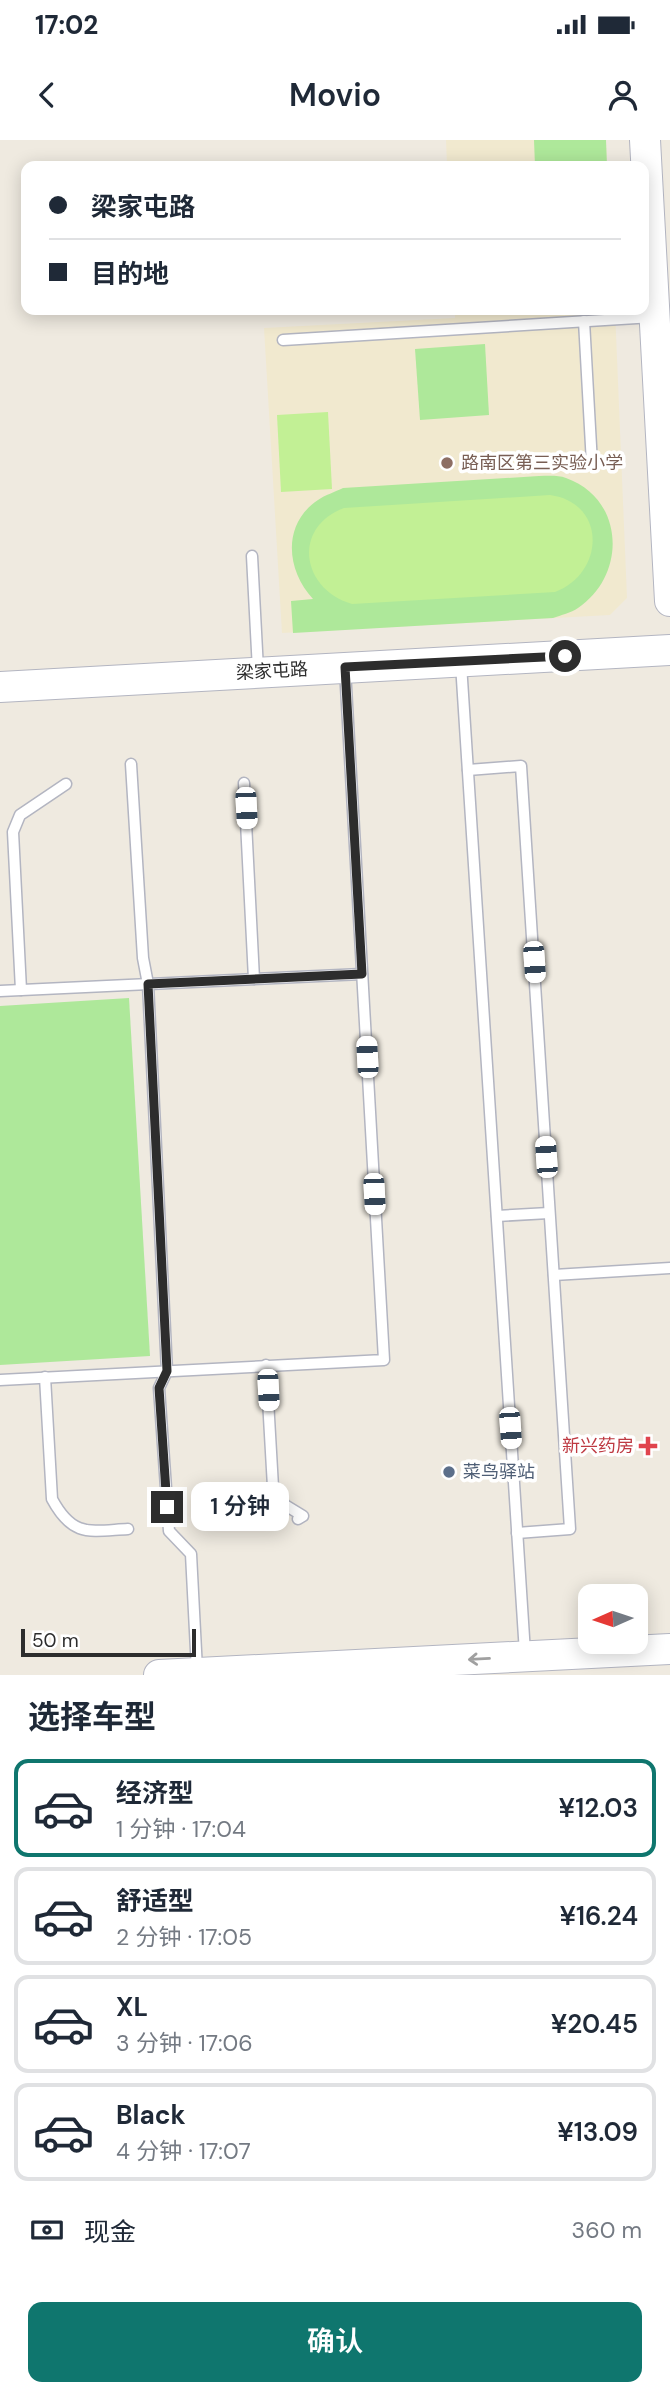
<!DOCTYPE html>
<html lang="zh">
<head>
<meta charset="utf-8">
<style>
  body { margin:0; font-family:"DM Sans","Noto Sans SC",sans-serif; background:#f2f2f3; color:#1f2937; height:100vh; display:flex; flex-direction:column; font-size:26px; white-space:nowrap }
  * { box-sizing:border-box; margin:0 }
  p { font-size:23px; color:#747a83 }
  .icon { flex:none; width:38px; height:38px; fill:none; stroke:currentColor; stroke-width:2; stroke-linecap:round; stroke-linejoin:round }
  .map { position:relative; height:1535px; overflow:hidden }
  .details { display:flex; flex-direction:column; background:#fff; flex:1 }
  .details>* { flex:none }
  .banner { position:absolute; left:21px; top:21px; width:628px; height:154px; border-radius:14px; box-shadow:0 4px 18px #0003; display:grid; align-content:center; height:154px; padding:0 28px; background:#fff }
  .needle { width:46px; rotate:267deg }
  .fabs { position:absolute; left:578px; top:1444px; display:grid; gap:14px }
  .fabs a { display:grid; place-items:center; width:70px; height:70px; border-radius:14px; background:#fff; box-shadow:0 4px 18px #0003; font-size:35px }
  .scale { position:absolute; left:21px; bottom:18px; width:175px; box-sizing:border-box; padding-left:7px; border:4px solid #2d2d2d; border-top:0; font-size:19px; line-height:24px; white-space:nowrap; color:#2d2d2d; -webkit-text-stroke:5px #fff; paint-order:stroke }
  .end { position:absolute; width:32px; height:32px; margin:-16px; border:9px solid #2d2d2d; background:#fff; box-shadow:0 0 0 4px #fff }
  .from { border-radius:50% }
  .bubble { position:absolute; height:49px; border-radius:14px; background:#fff; box-shadow:0 4px 18px #0003; font-size:23px; font-weight:600; line-height:49px; text-align:center }
  .car { position:absolute; width:21px; height:42px; margin:-21px -10px; border-radius:9px; box-shadow:0 0 5px 2px #0007; background:linear-gradient(#fff 24%,#345 0 40%,#fff 0 76%,#345 0 86%,#fff 0) }
  .banner b { display:flex; align-items:center; gap:24px; height:66px; font-size:26px }
  .banner b+b { border-top:2px solid #e0e1e3 }
  .banner i { width:18px; height:18px; background:#1f2937 }
  ul { padding:0; list-style:none }
  li { display:flex; align-items:center; gap:21px; height:98px; margin:0 14px 10px; padding:0 14px; border:4px solid #e0e1e3; border-radius:14px }
  li div { flex:1 }
  li b { display:block; font-size:26px }
  li em { font-style:normal; font-weight:600 }
  li.selected { border-color:#0f766e }
  li>.icon { width:63px; height:63px; stroke-width:1.5 }
  h2 { padding:0 28px; font-size:32px; line-height:84px }
  .pay { display:flex; align-items:center; gap:18px; height:77px; padding:0 28px; font-size:26px }
  .pay p { margin-inline-start:auto }
  .action { display:flex; gap:14px; margin-top:auto; padding:14px 28px }
  .action a { flex:1; height:80px; border-radius:14px; background:#0f766e; color:#fff; font-size:28px; font-weight:600; line-height:80px; text-align:center }
  .status { display:flex; justify-content:space-between; align-items:center; height:49px; padding:0 35px; background:#fff; direction:ltr }
  .status svg { height:19px; fill:currentColor }
  header { display:flex; justify-content:space-between; align-items:center; height:91px; padding:0 28px; background:#fff; font-size:32px; font-weight:600 }
  .map>svg:first-child { display:block }
  .education { fill:#f1e9cf }
  .green { fill:#aee89a }
  .pitch { fill:#c2f095 }
  .lines { fill:none; stroke-linecap:round; stroke-linejoin:round }
  .lane-casing { stroke:#b3b5c1; stroke-width:13 }
  .secondary-casing { stroke:#b3b5c1; stroke-width:32 }
  .lane { stroke:#fff; stroke-width:10 }
  .secondary { stroke:#fff; stroke-width:30 }
  .oneway { stroke:#a0a0a0 }
  .route { stroke:#2d2d2d; stroke-width:9 }
  .education-dot { fill:#8d6e63; stroke:#fff; stroke-width:2.5 }
  .health-dot { fill:#e0444e; stroke:#fff; stroke-width:2.5 }
  .service-dot { fill:#5c6f8a; stroke:#fff; stroke-width:2.5 }
  .labels { text-anchor:middle; stroke-width:7; stroke-linejoin:round; paint-order:stroke }
  .education-label { font-size:18px; fill:#785e54; stroke:#fff; text-anchor:start }
  .street-label { font-size:18px; fill:#2d2d2d; stroke:#fff }
  .health-label { font-size:18px; fill:#be3a42; stroke:#fff; text-anchor:end }
  .service-label { font-size:18px; fill:#4e5e75; stroke:#fff; text-anchor:start }
</style>
</head>
<body>
<div class="status"><b>17:02</b><svg viewBox="0 0 49 12"><path d="M0 12V9h3v3zM5 12V6h3v6zM10 12V3h3v9zM15 12V0h3v12zM26 1h20v11H26zM47 4h2v5h-2z"/></svg></div>
<header><svg class="icon" aria-label="back" viewBox="0 0 24 24"><path d="M15 5l-7 7 7 7"/></svg>Movio<svg class="icon" aria-label="person" viewBox="0 0 24 24"><circle cx="12" cy="8" r="4"/><path d="M4 21q1-7 8-7t8 7"/></svg></header>
<div class="map">
<svg width="670" height="1535" viewBox="0 0 670 1535">
  <rect width="100%" height="100%" fill="#efeae0"/>
  <g class="education">
    <path d="M446,0H606L607,26H447Z"/>
    <path d="M455,170H615L627,458L610,475L282,493L264,188L455,178Z"/>
  </g>
  <g class="green">
    <path d="M534,0H606L607,26H535Z"/>
    <path d="M485,204L489,275L420,280L415,209Z"/>
    <path d="M539,336C548,336 558,335 566,338C625,359 627,435 578,468C571,473 561,475 553,478L293,493L291,461L313,459C286,430 282,384 318,360C325,355 335,352 343,348Z"/>
    <path d="M129,858L150,1216L0,1225V866Z"/>
  </g>
  <g class="pitch">
    <path d="M328,272L332,349L281,352L277,275Z"/>
    <path d="M550,355C607,363 605,433 555,452L352,464C302,450 291,388 344,368Z"/>
  </g>
  <g class="lines">
    <g class="lane-casing">
      <g id="lane">
        <path d="M584,181L592,324"/>
        <path d="M283,200L653,177"/>
        <path d="M252,416L258,530"/>
        <path d="M461,524L525,1513"/>
        <path d="M131,624L143,818L148,844L167,1231L159,1248L169,1391L191,1414L197,1530"/>
        <path d="M468,630L521,626L570,1389L517,1393"/>
        <path d="M244,643L254,839"/>
        <path d="M21,850L13,692L20,675L66,644"/>
        <path d="M0,851L362,834"/>
        <path d="M497,1076L549,1073"/>
        <path d="M554,1135L670,1128"/>
        <path d="M266,1225L273,1347L285,1365L303,1376L298,1379"/>
        <path d="M45,1237L52,1359C73,1398 90,1391 128,1389"/>
        <path d="M0,1240L384,1220L345,529"/>
      </g>
    </g>
    <g class="secondary-casing">
      <g id="secondary">
        <path d="M645,0L670,461"/>
        <path d="M0,547L670,510"/>
        <path d="M159,1535L670,1509"/>
      </g>
    </g>
    <use href="#lane" class="lane"/>
    <use href="#secondary" class="secondary"/>
  </g>
  <defs><path id="oneway-shaft" d="M-6 0H5M1.5-3L5.5 0L1.5 3" fill="none" stroke-width="1.6" stroke-linecap="round" stroke-linejoin="round" transform="scale(1.75)"/></defs>
  <use class="oneway" href="#oneway-shaft" transform="translate(479 1519) rotate(177)"/>
  <g class="lines">
    <path class="route" d="M167,1367L159,1248L167,1231L148,844L362,834L345,527L565,516"/>
  </g>
  <circle class="education-dot" cx="447" cy="323" r="7"/>
  <path class="health-dot" d="M644.5 1295.5h7v7h7v7h-7v7h-7v-7h-7v-7h7z"/>
  <circle class="service-dot" cx="449" cy="1332" r="7"/>
  <g class="labels">
    <g class="education-label">
      <text x="461" y="329">路南区第三实验小学</text>
    </g>
    <g class="street-label">
      <text transform="translate(272 531) rotate(-3)" y="6">梁家屯路</text>
    </g>
    <g class="health-label">
      <text x="634" y="1312">新兴药房</text>
    </g>
    <g class="service-label">
      <text x="463" y="1338">菜鸟驿站</text>
    </g>
  </g>
</svg>
<div class="fabs">
<a><svg class="needle" viewBox="-14 -14 28 28"><path d="M0-13l5 13h-10z" fill="#e53935"/><path d="M0 13l5-13h-10z" fill="#747a83"/></svg></a>
</div>
<div class="scale">50 m</div>
<i class="end from" style="left:565px;top:516px"></i>
<i class="end" style="left:167px;top:1367px"></i>
<div class="bubble" style="left:191px;top:1342px;width:98px">1 分钟</div>
<i class="car" style="left:246px;top:668px;rotate:177deg"></i>
<i class="car" style="left:534px;top:822px;rotate:176deg"></i>
<i class="car" style="left:367px;top:917px;rotate:357deg"></i>
<i class="car" style="left:546px;top:1017px;rotate:356deg"></i>
<i class="car" style="left:374px;top:1054px;rotate:177deg"></i>
<i class="car" style="left:268px;top:1250px;rotate:177deg"></i>
<i class="car" style="left:510px;top:1288px;rotate:176deg"></i>
<div class="banner">
<b><i class="from"></i>梁家屯路</b>
<b><i></i>目的地</b>
</div>
</div>
<section class="details">
<h2>选择车型</h2>
<ul>
<li class="selected"><svg class="icon" aria-label="car" viewBox="0 0 24 24"><path d="M5 17H2v-5l4-1 3-4h7l3 4 3 1v5h-3M9 17h6M6 11h13"/><circle cx="7" cy="17" r="2"/><circle cx="17" cy="17" r="2"/></svg><div><b>经济型</b><p>1 分钟 · 17:04</p></div><em>¥12.03</em></li>
<li><svg class="icon" aria-label="car" viewBox="0 0 24 24"><path d="M5 17H2v-5l4-1 3-4h7l3 4 3 1v5h-3M9 17h6M6 11h13"/><circle cx="7" cy="17" r="2"/><circle cx="17" cy="17" r="2"/></svg><div><b>舒适型</b><p>2 分钟 · 17:05</p></div><em>¥16.24</em></li>
<li><svg class="icon" aria-label="car" viewBox="0 0 24 24"><path d="M5 17H2v-5l4-1 3-4h7l3 4 3 1v5h-3M9 17h6M6 11h13"/><circle cx="7" cy="17" r="2"/><circle cx="17" cy="17" r="2"/></svg><div><b>XL</b><p>3 分钟 · 17:06</p></div><em>¥20.45</em></li>
<li><svg class="icon" aria-label="car" viewBox="0 0 24 24"><path d="M5 17H2v-5l4-1 3-4h7l3 4 3 1v5h-3M9 17h6M6 11h13"/><circle cx="7" cy="17" r="2"/><circle cx="17" cy="17" r="2"/></svg><div><b>Black</b><p>4 分钟 · 17:07</p></div><em>¥13.09</em></li>
</ul>
<div class="pay"><svg class="icon" aria-label="cash" viewBox="0 0 24 24"><path d="M3 7h18v10H3z"/><circle cx="12" cy="12" r="2"/></svg>现金<p>360 m</p></div>
<div class="action"><a>确认</a></div>
</section>
</body>
</html>
